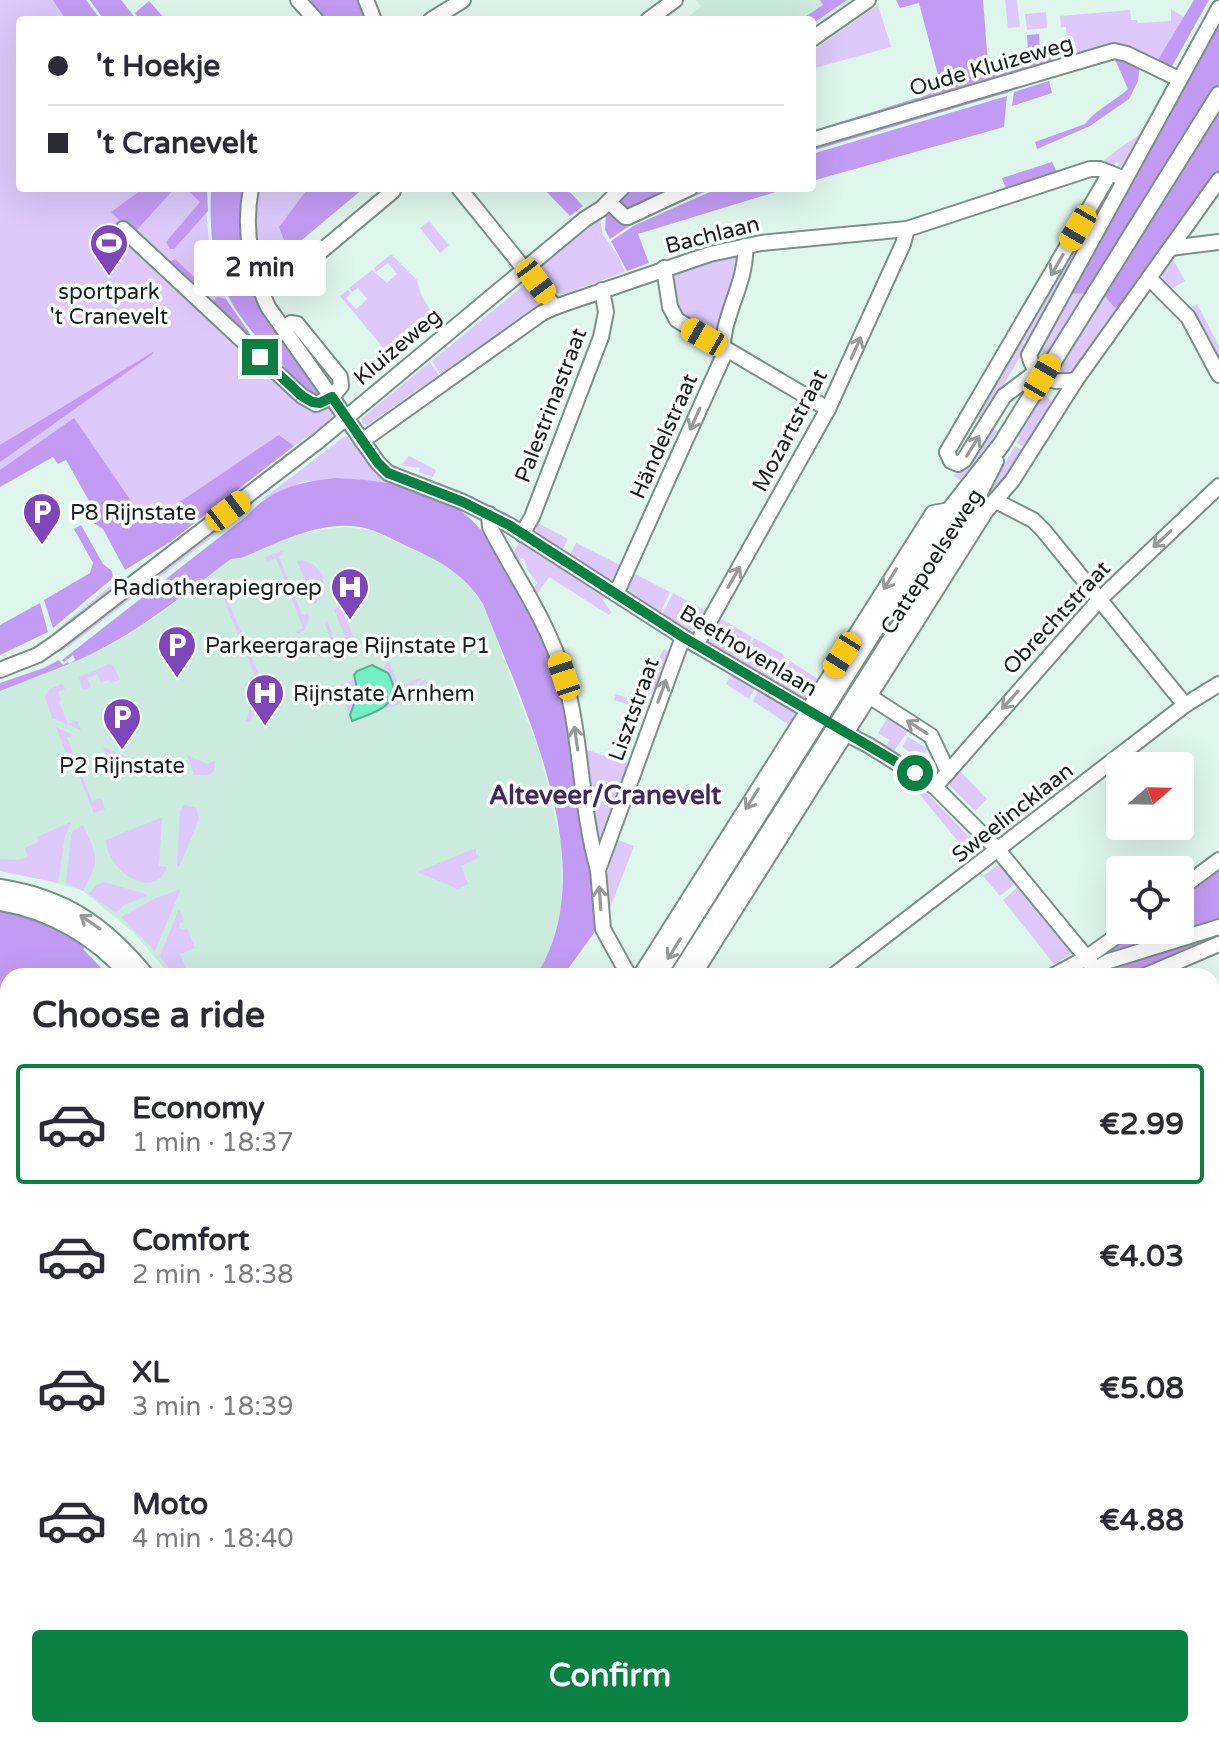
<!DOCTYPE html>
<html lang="en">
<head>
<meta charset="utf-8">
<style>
  body { margin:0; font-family:"Varela Round",sans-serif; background:#f2f2f3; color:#2b2b33; height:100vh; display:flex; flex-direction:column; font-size:30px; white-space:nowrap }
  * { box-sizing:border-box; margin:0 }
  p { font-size:26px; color:#7c7c81 }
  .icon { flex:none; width:44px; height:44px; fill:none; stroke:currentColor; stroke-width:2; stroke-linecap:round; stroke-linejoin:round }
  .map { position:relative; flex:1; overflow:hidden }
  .side { position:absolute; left:0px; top:968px; width:1220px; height:770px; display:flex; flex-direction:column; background:#fff; border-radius:24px 24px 0 0; box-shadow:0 8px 32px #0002 }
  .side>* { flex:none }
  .hud { position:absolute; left:16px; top:16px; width:800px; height:176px; border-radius:8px; box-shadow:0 8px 32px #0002; display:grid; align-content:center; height:176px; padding:0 32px; background:#fff }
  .needle { width:52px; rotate:70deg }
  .tools { position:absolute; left:1106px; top:752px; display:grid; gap:16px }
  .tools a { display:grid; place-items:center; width:88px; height:88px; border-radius:8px; background:#fff; box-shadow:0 8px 32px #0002; font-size:40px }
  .end { position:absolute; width:36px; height:36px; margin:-18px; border:10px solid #0b8043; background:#fff; box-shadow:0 0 0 4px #fff }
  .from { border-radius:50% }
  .bubble { position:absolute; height:56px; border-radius:8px; background:#fff; box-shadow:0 8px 32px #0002; font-size:26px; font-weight:800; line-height:56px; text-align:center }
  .car { position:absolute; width:24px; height:48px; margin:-24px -12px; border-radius:10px; box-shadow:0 0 6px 2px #0007; background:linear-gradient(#f5c518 24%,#345 0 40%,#f5c518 0 76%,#345 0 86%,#f5c518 0) }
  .hud b { display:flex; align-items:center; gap:28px; height:76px; font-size:30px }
  .hud b+b { border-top:2px solid #e1e1e2 }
  .hud i { width:20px; height:20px; background:#2b2b33 }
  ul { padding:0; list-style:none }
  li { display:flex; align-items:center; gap:24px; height:120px; margin:0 16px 12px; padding:0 16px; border:4px solid transparent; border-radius:8px }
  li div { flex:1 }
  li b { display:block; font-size:30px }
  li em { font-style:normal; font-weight:800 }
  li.on { border-color:#0b8043 }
  li>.icon { width:72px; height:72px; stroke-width:1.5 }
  h2 { padding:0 32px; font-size:36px; line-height:96px }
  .cta { display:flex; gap:16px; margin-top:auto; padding:16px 32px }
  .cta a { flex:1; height:92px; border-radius:8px; background:#0b8043; color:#fff; font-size:32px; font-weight:800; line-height:92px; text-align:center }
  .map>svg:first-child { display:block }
  .built { fill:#cbebde }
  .green { fill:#ddc9fc }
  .forest { fill:#c29cf4 }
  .water { fill:#71efc5; stroke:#56b192; stroke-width:2 }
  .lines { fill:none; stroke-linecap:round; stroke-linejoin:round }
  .minor-casing { stroke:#7b9087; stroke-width:18 }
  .tertiary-casing { stroke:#7b9087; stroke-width:20 }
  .primary-casing { stroke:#8c7aab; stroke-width:24 }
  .minor { stroke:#fff; stroke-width:14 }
  .tertiary { stroke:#fff; stroke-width:16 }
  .primary { stroke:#e0cdfb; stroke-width:20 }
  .oneway { stroke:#969a98 }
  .route { stroke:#0b8043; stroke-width:10 }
  .labels { text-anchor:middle; stroke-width:7; stroke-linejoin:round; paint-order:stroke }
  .street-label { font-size:22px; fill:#161f1b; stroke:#fafffd }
  .poi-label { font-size:22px; fill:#161f1b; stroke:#fafffd; text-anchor:start }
  .quarter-label { font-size:26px; font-weight:bold; fill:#422760; stroke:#fafffd }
</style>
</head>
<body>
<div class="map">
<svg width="1219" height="1737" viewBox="0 0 1219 1737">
  <rect width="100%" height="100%" fill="#dff6ed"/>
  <g class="built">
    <path d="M696,0H851L812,27V20H684L701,7Z"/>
    <path d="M345,527L370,530L435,559L461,576L483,604L540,754L561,843L562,903L545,976H171L133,932L83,891L46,880L0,871V691L109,646L160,614L231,559L241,558L300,533Z"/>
  </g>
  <g class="green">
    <path d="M0,0H70L82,20H20V188H191C212,210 205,219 210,246C213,268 221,288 230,307L218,323L306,403L329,405L334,412C331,424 306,437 294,446L291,444L156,544L81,437L0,483Z"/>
    <path d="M1005,0H1017L1020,27L1008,28Z"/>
    <path d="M878,5L891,47L815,68L812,63V51Z"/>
    <path d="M1171,9L1184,17L1156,63L1122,48L1066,58L1062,40H1067L1066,27H1061L1060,16L1130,10L1131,20H1137L1138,23L1171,21Z"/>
    <path d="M1046,12L1047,28L1027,30L1025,14Z"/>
    <path d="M1141,133L1142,134L1125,166L1117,168L1119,163L1116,162L1113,167L1103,163C1109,153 1131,142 1141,133Z"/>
    <path d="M1111,181L1115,184L1028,343L1020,338Z"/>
    <path d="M258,188H308L279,227L285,244L299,259C288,268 281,275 265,276C249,261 254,209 258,188Z"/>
    <path d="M600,218L603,235L617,254L625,272L564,294L555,293L541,275L542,265Z"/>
    <path d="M429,221L449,245L440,253L420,228Z"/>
    <path d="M391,254L417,280L421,295L432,313L386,351L340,296L348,290L351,293L346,298L356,309L367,299L358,288L352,292L349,288L372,270L387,283L397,274L388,263L376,272L374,268Z"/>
    <path d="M737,255L740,260L718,335L716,336C688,322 680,322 674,290C671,279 673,275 681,267Z"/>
    <path d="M1173,259L1185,281L1170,290C1159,279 1161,268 1173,259Z"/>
    <path d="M524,285H529L539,297L537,307L440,374L432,361Z"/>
    <path d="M1087,293L1048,355L1037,348L1068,294Z"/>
    <path d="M1102,293L1121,308L1074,371L1062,373L1058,368Z"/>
    <path d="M1197,304L1219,346V358L1191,307Z"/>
    <path d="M1019,340L1027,345L983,419L975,414Z"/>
    <path d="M430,362L439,375L367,425L363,424L361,419Z"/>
    <path d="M1045,396L1051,400L1052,407L1026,448L1017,443L1020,438L1016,435L1039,399Z"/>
    <path d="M990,427L997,431L963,482L953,475L964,470Z"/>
    <path d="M345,436L351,437L388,480L395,484L335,478L302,482L260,501Z"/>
    <path d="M1015,446L1024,451L994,497L983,491L999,462L1004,465Z"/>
    <path d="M409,456L436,470L433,477L419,472L420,468L401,465Z"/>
    <path d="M255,498L249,509L63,651L62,645Z"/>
    <path d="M953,517L960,521L915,588L908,583Z"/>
    <path d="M534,521L568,539L562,550C550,542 533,536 534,521Z"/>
    <path d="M520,541L605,596L603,600L611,612L609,615L549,577L535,597L532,591L537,583L527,569L524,559L521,558L519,562L513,553Z"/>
    <path d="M576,543L624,567L615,580L606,579L570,555Z"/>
    <path d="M282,551L283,554L279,557L302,615L308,613C310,622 306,631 297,634L296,631L303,628L276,558L267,561L265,557Z"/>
    <path d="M302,560L314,565L323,576V594L315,604L297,561Z"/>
    <path d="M631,572L670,592L660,613C639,600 623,599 631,572Z"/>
    <path d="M115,582L117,588L57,636L55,631Z"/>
    <path d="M906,586L913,590L851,693L842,688Z"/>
    <path d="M223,588L265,690L251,720L245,722L259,686L220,590Z"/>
    <path d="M673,593L708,612C692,640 685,630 662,615Z"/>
    <path d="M340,605L354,638L344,642L347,652L342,654L338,644L308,656L306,652L331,641L325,624L327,620L334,640L345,636L334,610Z"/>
    <path d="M716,616L752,637L738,661C710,645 699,649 716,616Z"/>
    <path d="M754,638L783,654L785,659L773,681L740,663Z"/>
    <path d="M664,649L669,652L655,690L650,693L644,710L614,700L616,694L631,699L641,695L649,674Z"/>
    <path d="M387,658L399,686L423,677L413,686L394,691L391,678L383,671Z"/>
    <path d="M790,661L821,681L810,697L805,699L777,684Z"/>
    <path d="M109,664L114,667L120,680L111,683L109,680L101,683L97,674L87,678L91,687L83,690L79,677Z"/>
    <path d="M732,675L755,688L749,699L726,684Z"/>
    <path d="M355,679L358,693L350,715L338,686Z"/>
    <path d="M426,679L427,683L421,685L425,695L378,711L391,699L395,701C406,694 415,688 426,679Z"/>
    <path d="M62,684L65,689L58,692L61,700L59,702L68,724L77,721L81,730L52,718L45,696L50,689Z"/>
    <path d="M759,690L793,711L795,720L792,727L753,701Z"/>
    <path d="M889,716L909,729L894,751L886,746L889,740L878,733Z"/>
    <path d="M821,726L827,731L740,865L735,862Z"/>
    <path d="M56,727L73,735L67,738L92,801L101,798L105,809L94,813L75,766L72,767Z"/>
    <path d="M908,737L928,749L921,759L902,747Z"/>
    <path d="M103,747L141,763L114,773Z"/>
    <path d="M582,748L632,765L602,844L597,845Z"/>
    <path d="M187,755L207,764L215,761L214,771L208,775H194Z"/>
    <path d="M959,770L987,799L975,811L950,786V781Z"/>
    <path d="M919,789L928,794L978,846L977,851L970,856L917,791Z"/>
    <path d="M184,805L196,808L199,819L180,865L177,867L180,811Z"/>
    <path d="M162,817L159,866L167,867C154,903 106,870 106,840Z"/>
    <path d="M71,822L65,836L58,883L0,871V859L19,860L28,857L25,848L38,842L37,837Z"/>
    <path d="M83,825C98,858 100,859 83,891L66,883L71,836L73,831Z"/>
    <path d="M615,839L634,846L609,911L607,875Z"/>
    <path d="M476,848V854L480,857L461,866L468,884L458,889L417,872Z"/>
    <path d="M1001,863L1017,882L1000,896L983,876Z"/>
    <path d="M733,865L738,868L670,976H663Z"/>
    <path d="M104,882L146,894L147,896L124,905L116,913L89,894L96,885Z"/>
    <path d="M1020,885L1072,950L1073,953L1054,964L1003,900Z"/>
    <path d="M181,889L180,891L155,951L121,917L156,898Z"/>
    <path d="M179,909L184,922L180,923L179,927L182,930L187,928L195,948L180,954L189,976H175L160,956Z"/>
    <path d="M8,1074V1170L0,1169V1075Z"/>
    <path d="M1219,1119V1175L1212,1182V1125Z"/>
    <path d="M1219,1187V1428L1212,1430V1193Z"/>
    <path d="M1219,1430V1737H872L885,1730H1212V1433Z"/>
    <path d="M547,1730H825L814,1737H548Z"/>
  </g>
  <g class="forest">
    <path d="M53,0H86L101,20H66Z"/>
    <path d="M90,0H121L137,20H104Z"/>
    <path d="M310,0H360L368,20H322L307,2Z"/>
    <path d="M820,0H847L812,24V20H800L823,5Z"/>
    <path d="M896,0H983L988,63L1010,61V55L1028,53L1027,35L1039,34L1040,50H1052L1051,63L812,136V131L942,90L919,3L900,8Z"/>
    <path d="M1194,0H1209L1171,68L1156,63Z"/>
    <path d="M149,1L166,20H140L135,13Z"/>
    <path d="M1219,20V84L1087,293L1068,294Z"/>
    <path d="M1113,55L1140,65L1138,81L1129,99L1090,126L1037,149L1035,142L1085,124C1095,110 1115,101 1128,89Z"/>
    <path d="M1049,81L1052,93L1012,106L1014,92Z"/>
    <path d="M1010,87L1008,93L999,95L812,151V145Z"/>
    <path d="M1007,96L1004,127L812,181V154Z"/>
    <path d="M1219,107V171L1121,308L1114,307L1102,293Z"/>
    <path d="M1052,162L1058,174L1007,191L1002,178Z"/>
    <path d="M144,188H175L133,234L111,212Z"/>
    <path d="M185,188H207L208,211L174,249H170L166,242L200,202Z"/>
    <path d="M211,188H245C241,229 241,255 255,294L319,391L318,399C303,388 291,374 278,360C222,303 208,269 211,188Z"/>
    <path d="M308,188H364L297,244L305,254L299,259L285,244L279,227Z"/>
    <path d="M543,188H566L583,206L570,216Z"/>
    <path d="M630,188H681L629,212L619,203L621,195Z"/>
    <path d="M700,188H713L634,223L610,239L605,230L606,214H647Z"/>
    <path d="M719,188H789L638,234L649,263L627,271L611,241L635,225Z"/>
    <path d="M175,259L209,291V296L205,299L168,263Z"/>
    <path d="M217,297L226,299L253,338L307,393L212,303Z"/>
    <path d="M153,352L154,353L0,462V445Z"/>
    <path d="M74,418L147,524L279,435L294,446L170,542L125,570L103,529L89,520L97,515L66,460L58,464L53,457L0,487V470Z"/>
    <path d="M335,478C375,480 417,484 453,505C477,521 494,545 509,569C528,599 551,645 560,680C581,758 586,842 596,921L594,933L563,976H536C605,869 524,709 483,604C465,575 442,562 411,548C395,541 377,530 360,527C319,520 278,543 241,558L231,559C179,598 132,638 71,663L75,660L73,655L64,662L62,660L248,515C272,488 300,482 335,478Z"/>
    <path d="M81,525L103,564L112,571L113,578L53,628L44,600L90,573L93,563L74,529Z"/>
    <path d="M40,603L48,632L0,655V625Z"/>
    <path d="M59,660L63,665L68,662L69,664L0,691V683L44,668Z"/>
    <path d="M1219,865V924L1103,958L1102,954L1131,930H1180V894Z"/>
    <path d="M0,907L31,914L86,944L83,949L109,976H8V1070L0,1072Z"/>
    <path d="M1219,929V942L1138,976H1101L1098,971Z"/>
    <path d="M1219,1053V1104L1212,1101V1057Z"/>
    <path d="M0,1169L8,1170V1274L0,1279Z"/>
    <path d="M8,1279V1328L0,1331V1283Z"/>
    <path d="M8,1367V1402L0,1407V1371Z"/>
    <path d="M0,1505L8,1510V1538L0,1554Z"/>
    <path d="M411,1730H484L490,1737H424Z"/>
    <path d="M489,1730H547L548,1737H494Z"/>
  </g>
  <path class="water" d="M372,665L388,673C406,704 376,712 352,721L350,715L358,693L354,675L357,671Z"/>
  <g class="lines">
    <g class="minor-casing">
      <g id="minor">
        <path d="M298,0L316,20"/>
        <path d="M366,0L374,20"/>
        <path d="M431,20L463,0"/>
        <path d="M648,20L675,0"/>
        <path d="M812,39L868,0"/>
        <path d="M812,140L1114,51L1127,54L1179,79"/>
        <path d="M251,188C243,230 250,268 268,307L378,463L388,473L463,502L509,525L683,637L819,717"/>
        <path d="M459,188L555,307"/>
        <path d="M609,202L625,217H628L690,188"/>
        <path d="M123,229L302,396L316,404L332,397L341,386L340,377L297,324L291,323L283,328"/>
        <path d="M1170,248L1219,242"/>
        <path d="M664,268L670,307L677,320L828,409"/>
        <path d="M1149,278L1188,317L1219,375"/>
        <path d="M259,289L289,278L393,191"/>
        <path d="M1036,372L1004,396L964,460L958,464L951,461L947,452L1110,173"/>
        <path d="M1076,380C1053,384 1035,380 1029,355L1219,8"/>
        <path d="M362,441L542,313L555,307L710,254L761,243L907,229L1090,169H1100L1125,179"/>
        <path d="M996,501L1033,520L1044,531L1185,705"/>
        <path d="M489,514L490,527C516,578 547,619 564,676C582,739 580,806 598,870"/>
        <path d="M522,534L532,517L601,337L606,312L602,290"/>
        <path d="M616,594L723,357C719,319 748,283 745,246"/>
        <path d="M696,645L828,409L903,244L907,229"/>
        <path d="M0,670L38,655L57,642L317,442L585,219L601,209L622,188"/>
        <path d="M869,696L931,736L948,772"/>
        <path d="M839,730L868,745L935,787L998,850L1095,968"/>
        <path d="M935,787L1099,600L1219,486"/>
        <path d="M1180,889L1219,860"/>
        <path d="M629,976L603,929L598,870L683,637"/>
        <path d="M640,976L933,513L950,510L955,513"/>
        <path d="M693,976L986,511L1012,481L1076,380L1219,180"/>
        <path d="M833,976L1185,705L1219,684"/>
        <path d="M1053,976L1086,958L1125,930"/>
        <path d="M1083,976L1109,961L1219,927"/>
        <path d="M1144,976L1219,944"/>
        <path d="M1212,1053L1219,1049"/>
        <path d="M1212,1119L1219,1112"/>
        <path d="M1212,1187L1219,1181"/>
        <path d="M0,1500L8,1505"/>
        <path d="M0,1608L8,1610"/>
        <path d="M0,1627L8,1634"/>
        <path d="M101,1730L106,1737"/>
        <path d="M197,1730L201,1737"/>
        <path d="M298,1730L306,1737"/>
        <path d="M319,1737L324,1730"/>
        <path d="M916,1737L919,1730"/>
      </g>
    </g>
    <g class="tertiary-casing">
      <g id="tertiary">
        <path d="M0,888C65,898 105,926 146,976"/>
        <path d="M0,902C50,910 97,937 130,976"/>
        <path d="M657,976L950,510L1001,445L1219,95"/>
        <path d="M678,976L958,534L995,461"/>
        <path d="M0,1343L8,1340"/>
        <path d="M0,1358L8,1355"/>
      </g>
    </g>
    <g class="primary-casing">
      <g id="primary">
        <path d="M0,1485L8,1490"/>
        <path d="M377,1730L389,1737"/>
      </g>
    </g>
    <use href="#minor" class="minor"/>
    <use href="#tertiary" class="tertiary"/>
    <use href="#primary" class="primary"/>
  </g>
  <defs><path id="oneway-shaft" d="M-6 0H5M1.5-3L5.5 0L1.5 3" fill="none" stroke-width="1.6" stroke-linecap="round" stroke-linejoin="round" transform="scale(2)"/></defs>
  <g class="oneway">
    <use href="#oneway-shaft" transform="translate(1057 265) rotate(120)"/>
    <use href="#oneway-shaft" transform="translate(856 348) rotate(-66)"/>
    <use href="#oneway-shaft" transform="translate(695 419) rotate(114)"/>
    <use href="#oneway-shaft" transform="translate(973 446) rotate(-58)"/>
    <use href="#oneway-shaft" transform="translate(1162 539) rotate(137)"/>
    <use href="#oneway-shaft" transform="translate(734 577) rotate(-60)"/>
    <use href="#oneway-shaft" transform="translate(890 579) rotate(122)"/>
    <use href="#oneway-shaft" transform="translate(662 691) rotate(-70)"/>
    <use href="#oneway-shaft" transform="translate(1010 700) rotate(132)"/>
    <use href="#oneway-shaft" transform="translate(917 727) rotate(-147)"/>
    <use href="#oneway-shaft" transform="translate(576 738) rotate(-98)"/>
    <use href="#oneway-shaft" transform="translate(752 799) rotate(122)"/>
    <use href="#oneway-shaft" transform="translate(600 898) rotate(-94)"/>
    <use href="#oneway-shaft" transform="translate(90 922) rotate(-145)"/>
    <use href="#oneway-shaft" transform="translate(674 949) rotate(122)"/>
  </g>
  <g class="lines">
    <path class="route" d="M260,357L302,396L312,402L320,403L332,397L378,463L388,473L463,502L509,525L683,637L915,773"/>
  </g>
  <defs>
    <g id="stadium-pin" transform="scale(2)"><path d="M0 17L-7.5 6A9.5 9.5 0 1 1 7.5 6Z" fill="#7f46bc" stroke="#fafffd"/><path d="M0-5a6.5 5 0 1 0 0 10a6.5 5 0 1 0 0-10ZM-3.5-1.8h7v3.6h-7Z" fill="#fff"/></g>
    <g id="parking-pin" transform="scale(2)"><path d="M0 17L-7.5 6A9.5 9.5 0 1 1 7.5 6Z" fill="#7f46bc" stroke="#fafffd"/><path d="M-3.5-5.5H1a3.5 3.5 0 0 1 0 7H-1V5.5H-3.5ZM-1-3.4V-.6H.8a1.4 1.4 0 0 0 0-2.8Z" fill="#fff"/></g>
    <g id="hospital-pin" transform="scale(2)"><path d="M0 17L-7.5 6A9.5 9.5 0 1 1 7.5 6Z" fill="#7f46bc" stroke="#fafffd"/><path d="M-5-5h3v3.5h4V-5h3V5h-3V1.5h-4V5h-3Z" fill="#fff"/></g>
  </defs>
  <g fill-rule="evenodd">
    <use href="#stadium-pin" x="109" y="243"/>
    <use href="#parking-pin" x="42" y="512"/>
    <use href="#hospital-pin" x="350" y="587"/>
    <use href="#parking-pin" x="177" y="645"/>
    <use href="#hospital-pin" x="265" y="693"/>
    <use href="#parking-pin" x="122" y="717"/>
  </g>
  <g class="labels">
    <g class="street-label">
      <text transform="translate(991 65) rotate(-16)" y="8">Oude Kluizeweg</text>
      <text transform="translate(712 234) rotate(-14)" y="8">Bachlaan</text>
      <text transform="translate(397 346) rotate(-40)" y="8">Kluizeweg</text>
      <text transform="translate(550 405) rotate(-69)" y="8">Palestrinastraat</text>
      <text transform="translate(789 430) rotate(-62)" y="8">Mozartstraat</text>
      <text transform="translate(663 436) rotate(-66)" y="8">Händelstraat</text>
      <text transform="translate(931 561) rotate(-57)" y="8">Cattepoelseweg</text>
      <text transform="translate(1056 617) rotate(-47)" y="8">Obrechtstraat</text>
      <text transform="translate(749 650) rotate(31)" y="8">Beethovenlaan</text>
      <text transform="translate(633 709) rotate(-70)" y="8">Lisztstraat</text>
      <text transform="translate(1012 812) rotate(-38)" y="8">Sweelincklaan</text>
    </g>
    <g class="poi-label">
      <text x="109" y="299" text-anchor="middle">sportpark<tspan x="109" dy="25">'t Cranevelt</tspan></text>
      <text x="70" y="520">P8 Rijnstate</text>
      <text x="322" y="595" text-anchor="end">Radiotherapiegroep</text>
      <text x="205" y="653">Parkeergarage Rijnstate P1</text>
      <text x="293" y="701">Rijnstate Arnhem</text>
      <text x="122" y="773" text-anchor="middle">P2 Rijnstate</text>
    </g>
    <g class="quarter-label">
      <text x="605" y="804">Alteveer/Cranevelt</text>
    </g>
  </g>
</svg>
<div class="tools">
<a><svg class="needle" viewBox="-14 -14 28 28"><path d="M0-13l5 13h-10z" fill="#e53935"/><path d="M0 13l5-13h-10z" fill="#7c7c81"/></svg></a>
<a><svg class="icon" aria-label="locate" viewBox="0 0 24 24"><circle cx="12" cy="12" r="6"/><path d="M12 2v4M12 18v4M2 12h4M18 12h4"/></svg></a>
</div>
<i class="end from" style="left:915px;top:773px"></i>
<i class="end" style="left:260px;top:357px"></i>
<div class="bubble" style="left:194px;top:240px;width:132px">2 min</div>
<i class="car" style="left:1078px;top:228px;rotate:210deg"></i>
<i class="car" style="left:536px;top:281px;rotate:143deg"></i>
<i class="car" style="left:704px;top:337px;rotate:300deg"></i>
<i class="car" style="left:1042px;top:377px;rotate:30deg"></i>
<i class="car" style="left:228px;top:511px;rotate:53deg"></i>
<i class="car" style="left:842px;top:655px;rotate:212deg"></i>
<i class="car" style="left:564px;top:676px;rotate:342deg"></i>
<div class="hud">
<b><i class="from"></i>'t Hoekje</b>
<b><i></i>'t Cranevelt</b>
</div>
<section class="side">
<h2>Choose a ride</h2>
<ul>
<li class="on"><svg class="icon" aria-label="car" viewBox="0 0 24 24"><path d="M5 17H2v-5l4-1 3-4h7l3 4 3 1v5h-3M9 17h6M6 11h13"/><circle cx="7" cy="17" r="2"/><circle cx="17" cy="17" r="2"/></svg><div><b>Economy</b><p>1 min · 18:37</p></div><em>€2.99</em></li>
<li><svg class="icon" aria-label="car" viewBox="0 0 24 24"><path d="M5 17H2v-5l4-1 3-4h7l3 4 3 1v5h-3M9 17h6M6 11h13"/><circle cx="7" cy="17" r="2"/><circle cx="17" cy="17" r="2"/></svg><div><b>Comfort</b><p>2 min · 18:38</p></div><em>€4.03</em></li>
<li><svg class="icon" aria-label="car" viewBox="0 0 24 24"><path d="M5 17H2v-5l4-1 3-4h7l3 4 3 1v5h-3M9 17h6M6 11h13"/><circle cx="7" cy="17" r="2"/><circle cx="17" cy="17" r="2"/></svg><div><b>XL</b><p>3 min · 18:39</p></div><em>€5.08</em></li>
<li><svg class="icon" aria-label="car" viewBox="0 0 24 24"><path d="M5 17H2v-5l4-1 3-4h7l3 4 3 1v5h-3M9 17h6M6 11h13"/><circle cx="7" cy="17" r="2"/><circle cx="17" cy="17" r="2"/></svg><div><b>Moto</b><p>4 min · 18:40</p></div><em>€4.88</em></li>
</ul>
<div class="cta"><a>Confirm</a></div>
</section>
</div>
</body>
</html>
